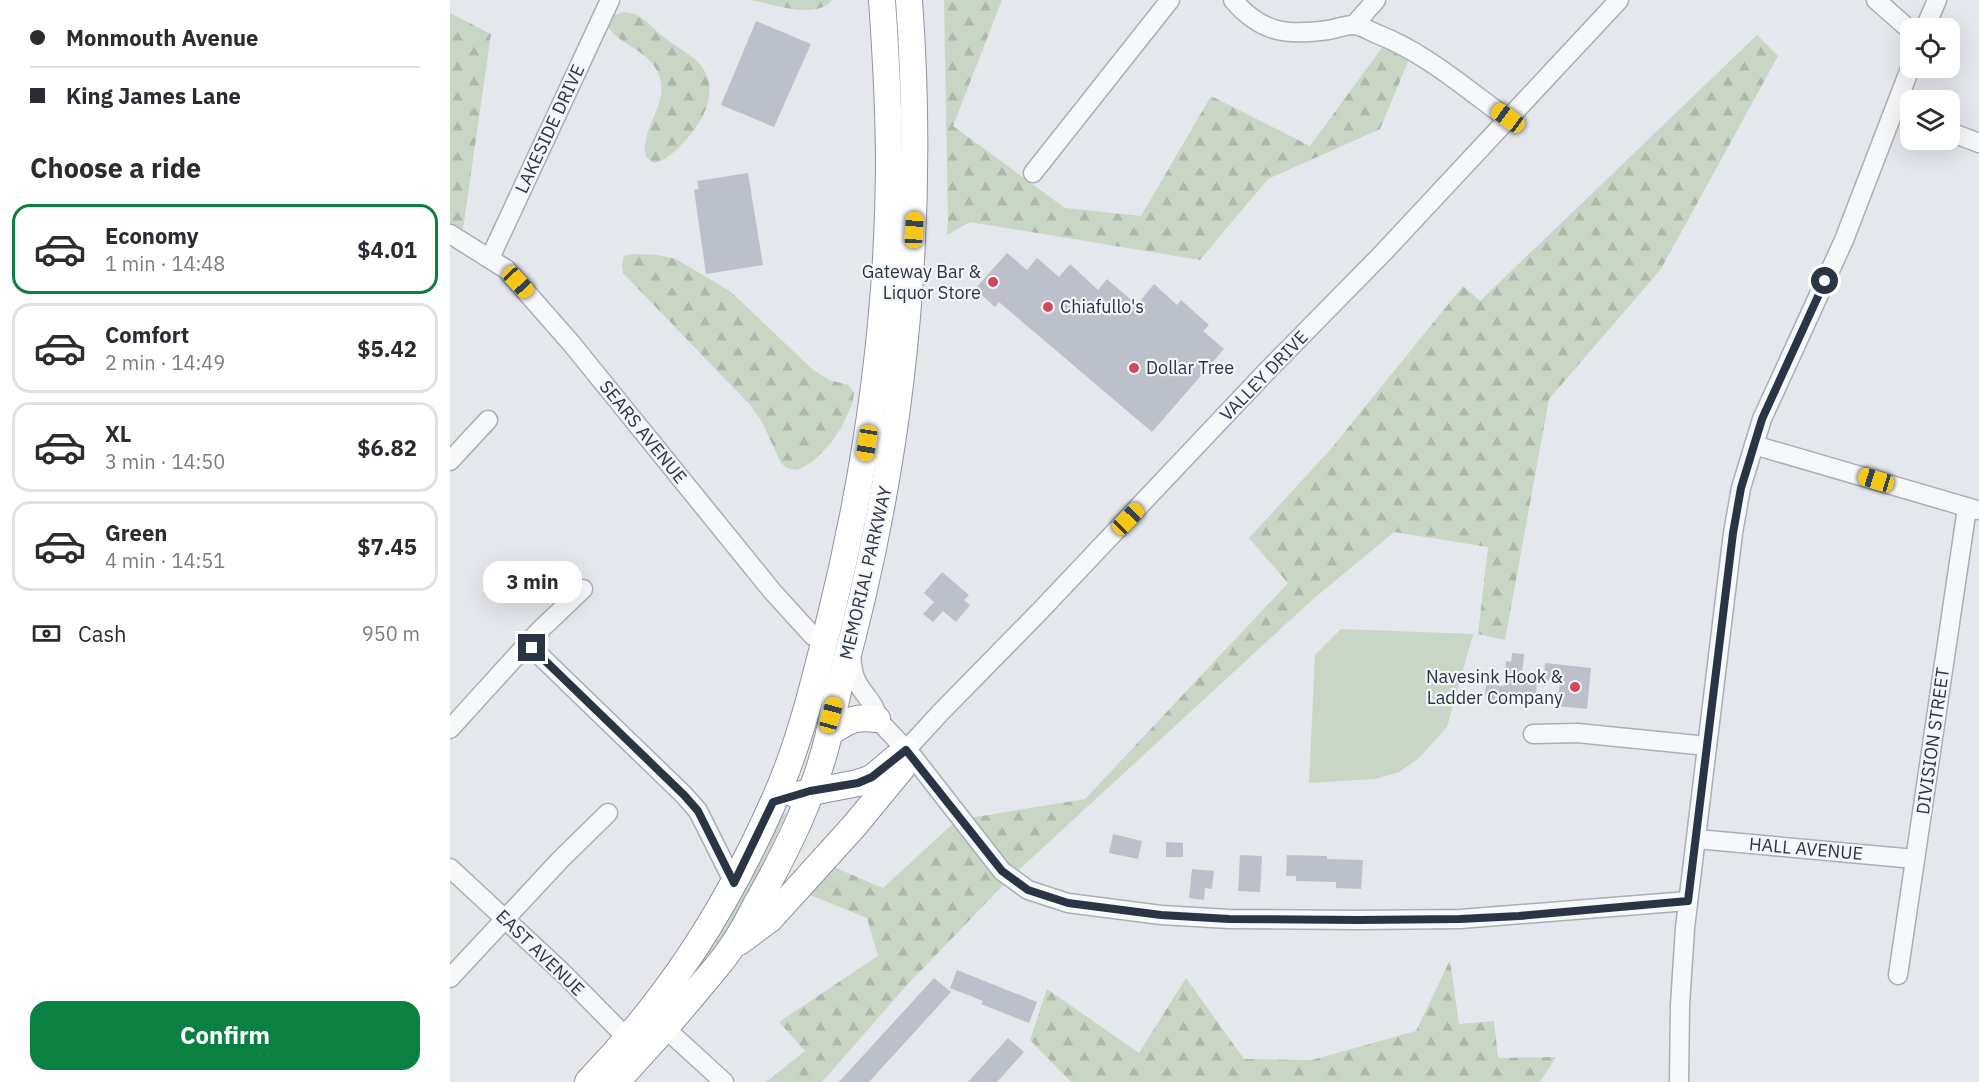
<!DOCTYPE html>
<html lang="en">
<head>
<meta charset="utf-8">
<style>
  body { margin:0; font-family:"IBM Plex Sans",sans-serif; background:#f7f7f7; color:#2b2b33; height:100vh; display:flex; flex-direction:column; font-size:22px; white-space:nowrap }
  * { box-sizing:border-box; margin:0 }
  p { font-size:20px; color:#7c7c81 }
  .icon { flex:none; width:33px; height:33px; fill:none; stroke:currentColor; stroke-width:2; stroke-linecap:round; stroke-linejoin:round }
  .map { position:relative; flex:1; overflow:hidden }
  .drawer { display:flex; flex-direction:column; background:#fff; width:450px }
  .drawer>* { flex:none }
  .hud { display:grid; align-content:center; height:132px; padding:0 30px; background:#fff }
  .buttons { position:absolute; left:1450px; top:18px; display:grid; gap:12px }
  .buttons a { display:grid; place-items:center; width:60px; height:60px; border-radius:12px; background:#fff; box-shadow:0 6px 24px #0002; font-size:30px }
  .end { position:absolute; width:27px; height:27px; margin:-14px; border:8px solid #2b3445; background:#fff; box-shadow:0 0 0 3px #fff }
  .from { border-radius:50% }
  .bubble { position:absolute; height:42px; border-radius:18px; background:#fff; box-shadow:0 6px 24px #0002; font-size:20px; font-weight:700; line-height:42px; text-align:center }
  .car { position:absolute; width:18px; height:36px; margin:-18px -9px; border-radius:8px; box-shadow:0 0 4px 2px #0007; background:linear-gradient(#f5c518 24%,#345 0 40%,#f5c518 0 76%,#345 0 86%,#f5c518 0) }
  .hud b { display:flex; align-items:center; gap:21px; height:57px; font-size:22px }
  .hud b+b { border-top:2px solid #e1e1e2 }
  .hud i { width:15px; height:15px; background:#2b2b33 }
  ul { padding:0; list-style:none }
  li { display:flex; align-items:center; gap:18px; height:90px; margin:0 12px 9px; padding:0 18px; border:3px solid #e1e1e2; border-radius:18px }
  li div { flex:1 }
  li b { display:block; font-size:22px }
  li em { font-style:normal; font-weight:700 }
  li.on { border-color:#0b8043 }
  li>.icon { width:54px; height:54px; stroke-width:1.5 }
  h2 { padding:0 30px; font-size:27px; line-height:72px }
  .pay { display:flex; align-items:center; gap:15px; height:66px; padding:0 30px; font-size:22px }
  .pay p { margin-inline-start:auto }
  .primary-button { display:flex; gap:12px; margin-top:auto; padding:12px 30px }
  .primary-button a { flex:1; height:69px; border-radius:18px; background:#0b8043; color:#fff; font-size:24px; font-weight:700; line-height:69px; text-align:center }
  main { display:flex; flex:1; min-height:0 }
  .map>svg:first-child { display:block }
  .grass { fill:#c9d6c5 }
  .forest { fill:url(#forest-firs) }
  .building { fill:#bbc0ca }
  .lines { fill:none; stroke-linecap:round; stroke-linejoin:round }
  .minor-casing { stroke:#a9aeb7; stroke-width:21 }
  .highway-casing { stroke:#8b94a3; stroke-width:28 }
  .minor { stroke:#f7f8fa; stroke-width:18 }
  .highway { stroke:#fff; stroke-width:26 }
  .route { stroke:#2b3445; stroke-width:8 }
  .poi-dot { fill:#d1495b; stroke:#f4f6f9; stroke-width:2 }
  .labels { text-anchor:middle; stroke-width:4.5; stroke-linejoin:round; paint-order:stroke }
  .street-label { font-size:18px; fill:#2b3445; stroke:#f4f6f9 }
  .poi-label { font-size:18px; fill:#2b3445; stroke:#f4f6f9; text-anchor:end }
</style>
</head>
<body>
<main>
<section class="drawer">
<div class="hud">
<b><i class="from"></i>Monmouth Avenue</b>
<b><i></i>King James Lane</b>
</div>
<h2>Choose a ride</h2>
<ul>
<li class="on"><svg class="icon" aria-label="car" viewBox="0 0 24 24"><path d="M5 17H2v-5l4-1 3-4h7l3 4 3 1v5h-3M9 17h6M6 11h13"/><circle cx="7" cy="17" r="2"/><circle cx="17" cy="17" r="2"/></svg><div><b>Economy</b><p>1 min · 14:48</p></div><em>$4.01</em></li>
<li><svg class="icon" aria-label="car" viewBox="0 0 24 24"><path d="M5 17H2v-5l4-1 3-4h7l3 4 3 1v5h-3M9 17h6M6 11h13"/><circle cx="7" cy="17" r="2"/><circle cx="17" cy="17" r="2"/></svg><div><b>Comfort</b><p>2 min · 14:49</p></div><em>$5.42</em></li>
<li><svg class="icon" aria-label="car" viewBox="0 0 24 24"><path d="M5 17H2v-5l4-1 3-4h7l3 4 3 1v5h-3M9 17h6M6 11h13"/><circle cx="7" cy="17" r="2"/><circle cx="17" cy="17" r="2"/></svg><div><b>XL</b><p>3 min · 14:50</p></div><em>$6.82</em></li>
<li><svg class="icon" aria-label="car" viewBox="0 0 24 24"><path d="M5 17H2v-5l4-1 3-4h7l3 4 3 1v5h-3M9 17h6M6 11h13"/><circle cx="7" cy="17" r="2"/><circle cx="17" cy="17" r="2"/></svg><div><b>Green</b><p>4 min · 14:51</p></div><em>$7.45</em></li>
</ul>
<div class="pay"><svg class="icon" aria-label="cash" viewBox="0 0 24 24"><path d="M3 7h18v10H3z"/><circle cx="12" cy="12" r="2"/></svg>Cash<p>950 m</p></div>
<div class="primary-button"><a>Confirm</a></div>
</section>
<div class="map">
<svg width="1529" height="1082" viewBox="0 0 1529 1082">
  <defs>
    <pattern id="forest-firs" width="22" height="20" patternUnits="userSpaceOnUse" patternTransform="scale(1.5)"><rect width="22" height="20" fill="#c9d6c5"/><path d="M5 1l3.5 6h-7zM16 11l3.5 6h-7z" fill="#adb8ab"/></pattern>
  </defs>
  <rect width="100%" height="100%" fill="#e4e7ec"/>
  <g class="grass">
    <path d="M891,629L1023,634L997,727L968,759L949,772L925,779L859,783L865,655Z"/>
    <path d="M337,812C312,869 283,926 244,976C226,1000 203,1022 183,1045L328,820Z"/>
  </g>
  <g class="forest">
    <path d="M301,0H382C367,20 323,4 301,0Z"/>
    <path d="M494,0H552L503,126L615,208L691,216L761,96L860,146L942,34L965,45L930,129L818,179L750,260L520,222L497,235L498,221Z"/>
    <path d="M173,12C191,13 199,24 211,35C222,44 235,51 246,60C273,86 255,120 234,142C226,150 216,161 204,163L196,157C189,125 225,101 206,69C195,49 170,45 158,27L160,17Z"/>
    <path d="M0,13L41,34L12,236L0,229Z"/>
    <path d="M1307,35L1328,56L1211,269L1099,399L1055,640L1028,634L1038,547L944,532L862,600L561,877L456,986L372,1082H316L355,1051L329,1022L428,956L417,918L355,893L379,865L433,888L507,820L635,799L838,583L799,538L880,450L1013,286L1030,301Z"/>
    <path d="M183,254L207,255L226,259L280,291L362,369L379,380L399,385L404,393L402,405L391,428L380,444L362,462L348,470L337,468L331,463L312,422L301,406L173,273L172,265L174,256Z"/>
    <path d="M1000,960L1009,1024L1044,1021L1048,1058L1106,1057L1090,1082H621L580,1040L597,989L689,1053L736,978L794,1059L862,1060L966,1031Z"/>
  </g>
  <g class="building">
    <path d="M306,21L361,44L324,127L271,105Z"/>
    <path d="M298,173L313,265L256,274L244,190L249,189L247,181Z"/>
    <path d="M557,253L577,270L587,258L609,277L620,264L648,290L657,279L687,305L704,284L727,305L731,300L759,325L753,331L774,349L702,432L549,302L545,307L525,289Z"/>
    <path d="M492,572L519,595L514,600L520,605L506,622L493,611L483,622L473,614L484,602L474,593Z"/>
    <path d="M1062,653L1074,654L1072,674L1087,676L1086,696L1072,695V703L1035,699L1036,684L1054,686L1056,661L1061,662Z"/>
    <path d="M1095,663L1141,668L1137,709L1107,706L1110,681L1094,680Z"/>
    <path d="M663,834L692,841L688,859L659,853Z"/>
    <path d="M716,842L733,843V857H716Z"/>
    <path d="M790,855L812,856L810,892L788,891Z"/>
    <path d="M837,855L877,856V859L913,860L911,889L886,888V882L846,881V876H836Z"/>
    <path d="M742,869L764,871L762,889L755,888L754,900L739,898Z"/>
    <path d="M507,970L587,1002L579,1023L531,1004L533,1001L500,988Z"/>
    <path d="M484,978L501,992L419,1082H389Z"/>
    <path d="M558,1038L574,1052L547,1082H518Z"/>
  </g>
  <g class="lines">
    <g class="minor-casing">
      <g id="minor">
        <path d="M783,0C811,33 837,36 878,30C886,29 897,24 905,25C912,26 920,31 927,34C976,53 1015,88 1058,119"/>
        <path d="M1426,0L1461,31"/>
        <path d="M904,25L926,0"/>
        <path d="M1475,28L1487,0"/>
        <path d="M1500,132L1529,143"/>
        <path d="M583,173L720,0"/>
        <path d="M0,234L56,269L121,343L322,591L363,636L375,640"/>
        <path d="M40,258L160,0"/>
        <path d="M1304,445L1527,510"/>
        <path d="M0,461L38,420"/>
        <path d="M78,644L234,795L248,811L284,883"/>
        <path d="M401,654C402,664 402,673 407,682C414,696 426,703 427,719L463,757L552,871L578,890L618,903L711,915L779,919L908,920L1010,919L1238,901"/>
        <path d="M0,729L89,631L133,589"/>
        <path d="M1083,734L1127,733L1257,746"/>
        <path d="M456,750L491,712L591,610L816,372L933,253L1169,0"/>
        <path d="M1247,839L1465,859"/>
        <path d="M0,868L113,973L178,1039"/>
        <path d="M1448,975L1517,508"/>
        <path d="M0,978L111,859L158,813"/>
        <path d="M216,1029L274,1082"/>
        <path d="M1229,1082L1230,1005L1235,928L1283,533L1291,488L1312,419L1394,240L1461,66"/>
      </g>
    </g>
    <g class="highway-casing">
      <g id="highway">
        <path d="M379,733C398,721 404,716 427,719"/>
        <path d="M346,795L408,783L422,778L447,757"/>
        <path d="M289,942L320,919L405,825L452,768L456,750"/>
        <path d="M138,1082C219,997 275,911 323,803C350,744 365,679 381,615C417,469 438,319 439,168C439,112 436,56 432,0"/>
        <path d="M166,1082C197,1049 226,1016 254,982C264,970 275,958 283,945C292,933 299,918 306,905C336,852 365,794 379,734C383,717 385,701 390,684C453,459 476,233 459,0"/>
      </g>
    </g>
    <use href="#minor" class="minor"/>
    <use href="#highway" class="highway"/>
  </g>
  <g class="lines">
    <path class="route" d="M82,648L234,795L248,811L284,883L323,802L360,791L408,783L422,777L456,750L552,871L578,890L618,903L711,915L779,919L908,920L1010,919L1069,916L1238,901L1283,533L1291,488L1312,419L1375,281"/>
  </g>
  <g class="poi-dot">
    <circle cx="543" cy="282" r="6"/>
    <circle cx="598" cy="307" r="6"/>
    <circle cx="684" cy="368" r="6"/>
    <circle cx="1125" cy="687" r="6"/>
  </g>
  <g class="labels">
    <g class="street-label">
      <text transform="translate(100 129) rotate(-65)" y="6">LAKESIDE DRIVE</text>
      <text transform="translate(814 376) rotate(-46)" y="6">VALLEY DRIVE</text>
      <text transform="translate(193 432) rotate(51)" y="6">SEARS AVENUE</text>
      <text transform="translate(416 573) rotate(-77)" y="6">MEMORIAL PARKWAY</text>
      <text transform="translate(1483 741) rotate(-82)" y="6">DIVISION STREET</text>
      <text transform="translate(1356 849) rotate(5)" y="6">HALL AVENUE</text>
      <text transform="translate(90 953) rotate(44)" y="6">EAST AVENUE</text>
    </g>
    <g class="poi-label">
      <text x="531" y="278">Gateway Bar &amp;<tspan x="531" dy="21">Liquor Store</tspan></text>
      <text x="610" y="313" text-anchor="start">Chiafullo's</text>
      <text x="696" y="374" text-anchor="start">Dollar Tree</text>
      <text x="1113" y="683">Navesink Hook &amp;<tspan x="1113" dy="21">Ladder Company</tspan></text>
    </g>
  </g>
</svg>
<div class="buttons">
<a><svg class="icon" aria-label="locate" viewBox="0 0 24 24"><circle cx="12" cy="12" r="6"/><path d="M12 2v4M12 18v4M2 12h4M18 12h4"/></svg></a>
<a><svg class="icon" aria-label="layers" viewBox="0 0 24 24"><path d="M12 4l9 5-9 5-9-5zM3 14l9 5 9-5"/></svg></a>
</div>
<i class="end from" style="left:1375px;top:281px"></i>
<i class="end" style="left:82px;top:648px"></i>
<div class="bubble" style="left:33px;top:561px;width:99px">3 min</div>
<i class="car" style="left:1058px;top:118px;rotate:306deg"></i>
<i class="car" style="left:464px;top:230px;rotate:3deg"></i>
<i class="car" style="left:68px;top:282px;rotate:137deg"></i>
<i class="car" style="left:417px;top:443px;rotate:189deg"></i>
<i class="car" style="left:1426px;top:480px;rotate:287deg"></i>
<i class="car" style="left:678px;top:519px;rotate:44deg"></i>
<i class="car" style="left:381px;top:715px;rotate:15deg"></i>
</div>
</main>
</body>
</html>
